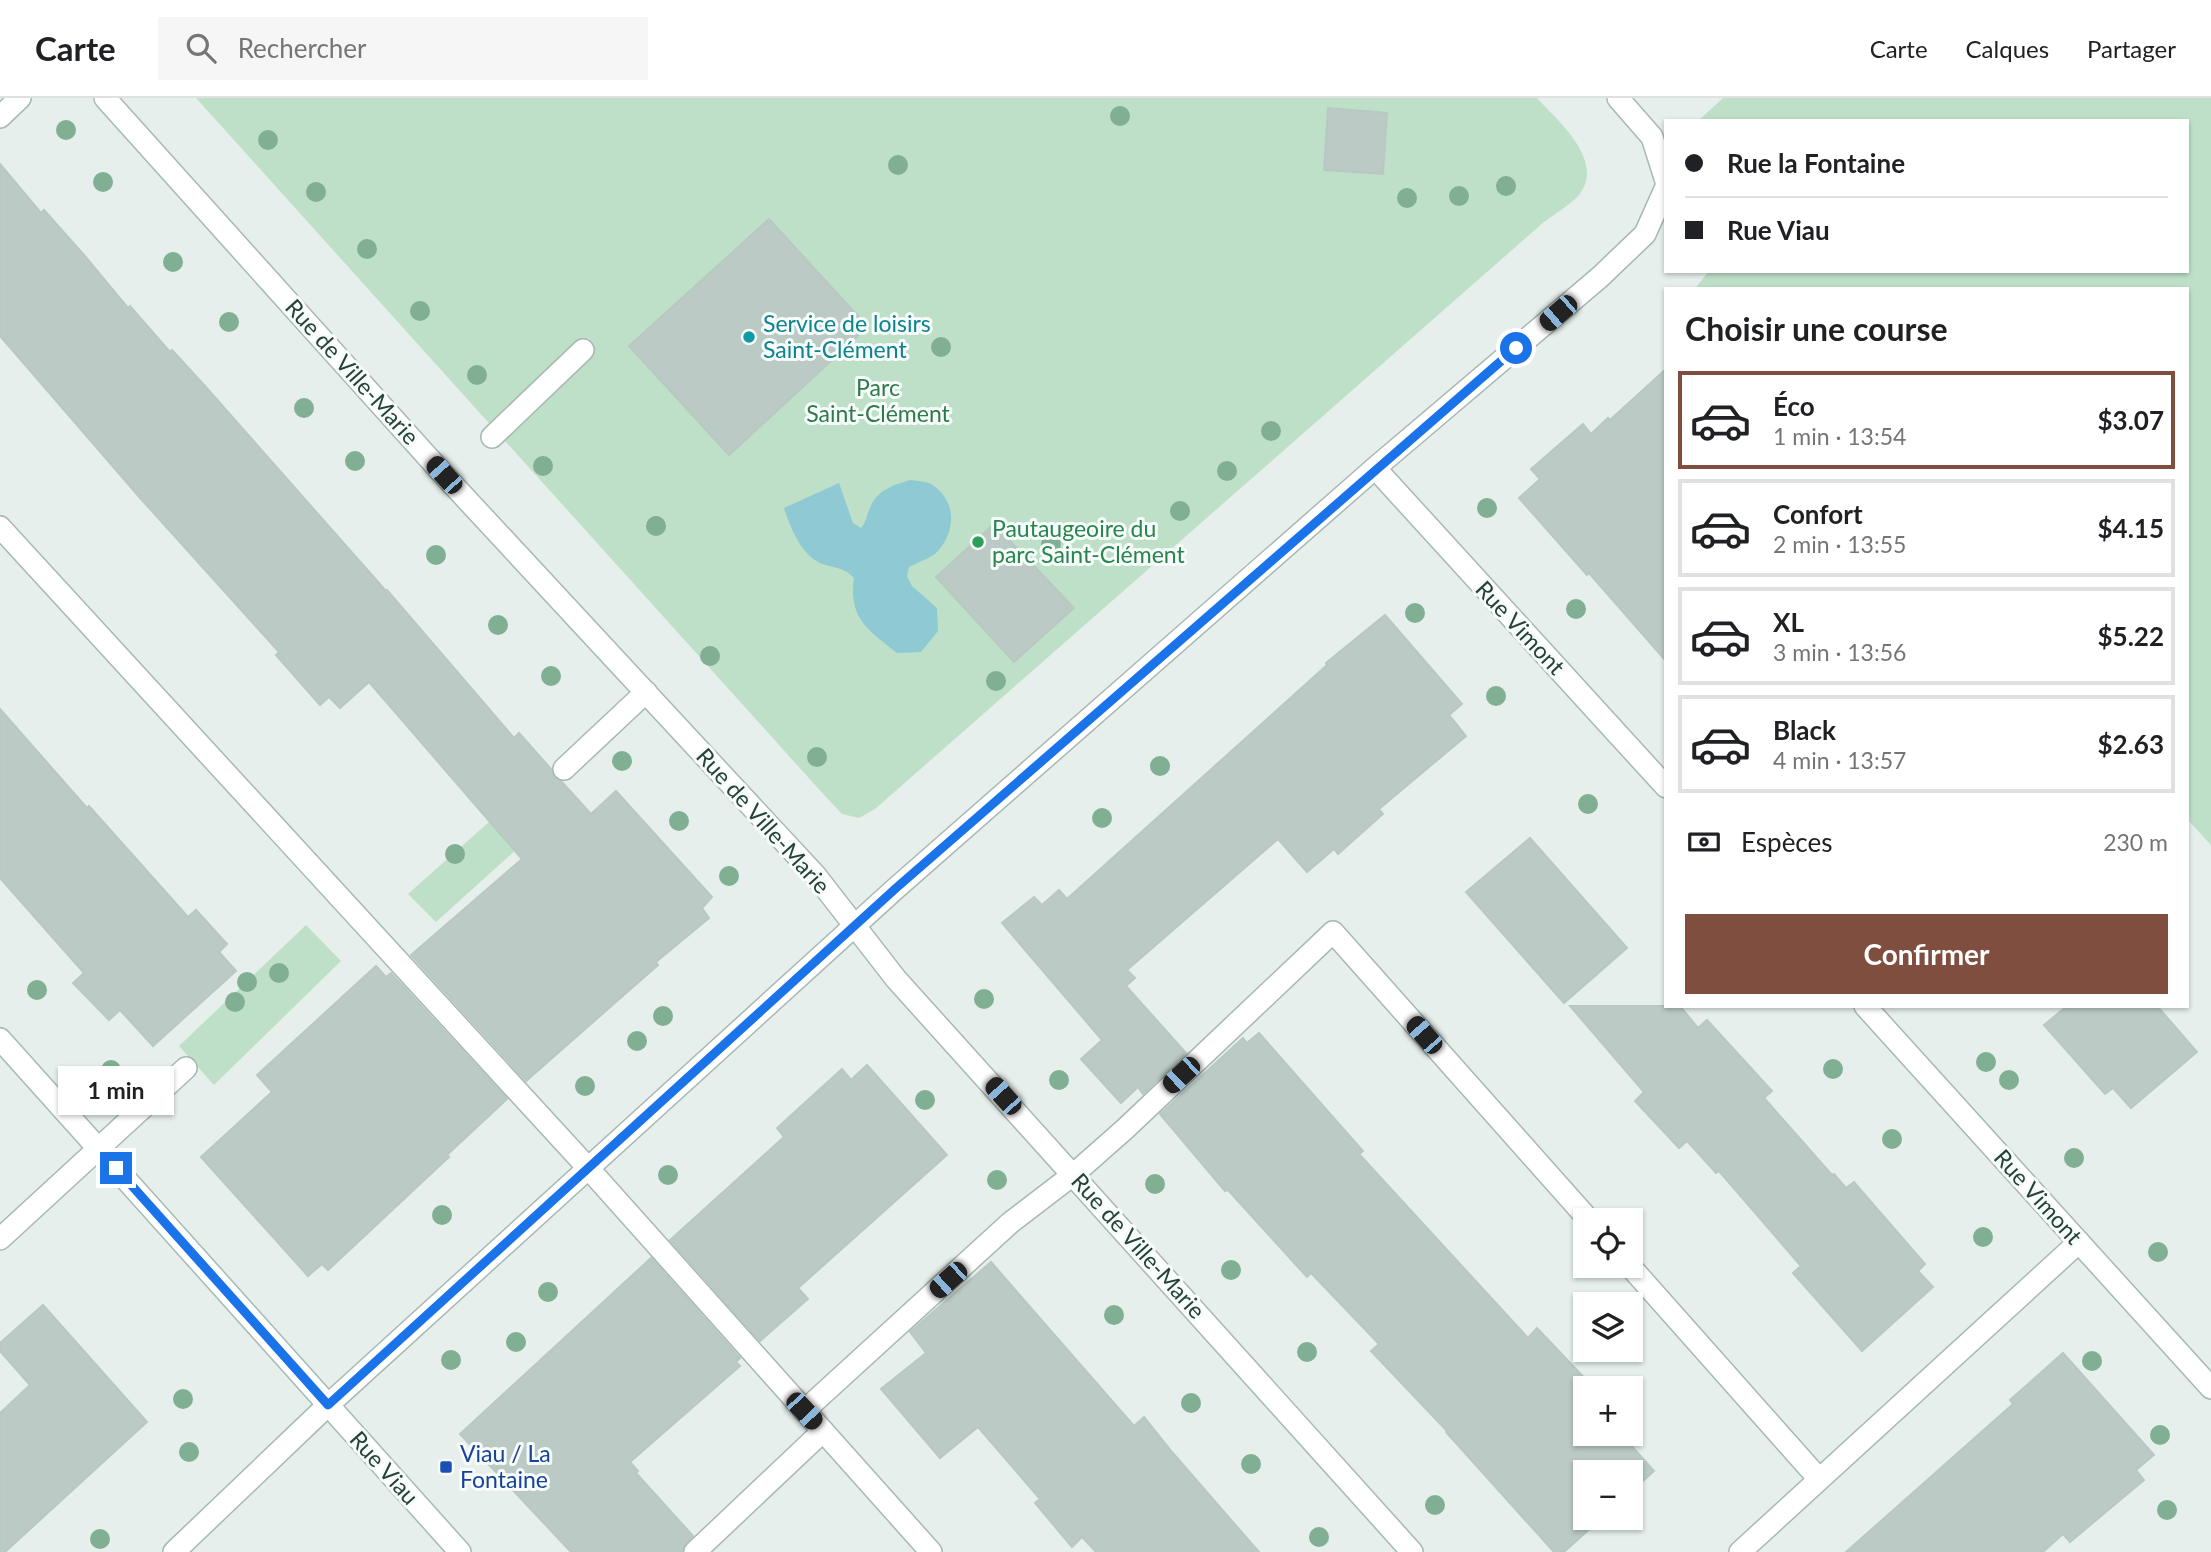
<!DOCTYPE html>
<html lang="fr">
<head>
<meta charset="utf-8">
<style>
  body { margin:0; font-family:Lato,sans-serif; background:#f6f6f6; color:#202124; height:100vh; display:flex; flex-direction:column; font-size:26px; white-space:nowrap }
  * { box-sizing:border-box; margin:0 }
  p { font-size:23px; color:#757577 }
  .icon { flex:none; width:38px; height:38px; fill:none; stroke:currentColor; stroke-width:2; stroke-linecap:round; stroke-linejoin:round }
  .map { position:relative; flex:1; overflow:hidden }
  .drawer { position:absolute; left:1664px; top:189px; width:525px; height:721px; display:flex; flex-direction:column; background:#fff; border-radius:0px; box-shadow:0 2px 5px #0004 }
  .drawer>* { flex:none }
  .top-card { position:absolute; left:1664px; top:21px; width:525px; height:154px; border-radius:0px; box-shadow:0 2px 5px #0004; display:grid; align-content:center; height:154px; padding:0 21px; background:#fff }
  .fabs { position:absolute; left:1573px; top:1110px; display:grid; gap:14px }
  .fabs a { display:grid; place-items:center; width:70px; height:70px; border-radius:0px; background:#fff; box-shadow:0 2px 5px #0004; font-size:35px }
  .end { position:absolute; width:32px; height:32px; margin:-16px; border:9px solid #1a73e8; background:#fff; box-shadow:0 0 0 4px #fff }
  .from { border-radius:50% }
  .bubble { position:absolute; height:49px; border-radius:0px; background:#fff; box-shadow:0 2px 5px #0004; font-size:23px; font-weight:700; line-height:49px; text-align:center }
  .car { position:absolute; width:21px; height:42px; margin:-21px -10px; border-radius:9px; box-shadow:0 0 5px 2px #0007; background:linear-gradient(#222 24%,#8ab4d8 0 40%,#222 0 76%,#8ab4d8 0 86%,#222 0) }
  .top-card b { display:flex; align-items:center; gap:24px; height:66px; font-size:26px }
  .top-card b+b { border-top:2px solid #e0e0e0 }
  .top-card i { width:18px; height:18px; background:#202124 }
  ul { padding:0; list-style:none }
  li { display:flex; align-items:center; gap:21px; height:98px; margin:0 14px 10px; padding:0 7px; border:4px solid #e0e0e0; border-radius:0px }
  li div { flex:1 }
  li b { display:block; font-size:26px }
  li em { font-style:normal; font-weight:700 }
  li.active { border-color:#7f4e3f }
  li>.icon { width:63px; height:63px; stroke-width:1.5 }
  h2 { padding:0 21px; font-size:32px; line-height:84px }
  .pay { display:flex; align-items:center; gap:18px; height:77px; padding:0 21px; font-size:26px }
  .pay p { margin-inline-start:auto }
  .cta { display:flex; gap:14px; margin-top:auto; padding:14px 21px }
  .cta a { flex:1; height:80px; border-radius:0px; background:#7f4e3f; color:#fff; font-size:28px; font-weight:700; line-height:80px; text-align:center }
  header { display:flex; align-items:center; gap:42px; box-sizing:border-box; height:98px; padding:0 35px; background:#fff; border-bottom:2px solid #e0e0e0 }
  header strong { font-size:33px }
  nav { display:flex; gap:38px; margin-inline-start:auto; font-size:24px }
  .search { width:490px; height:63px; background:#f6f6f6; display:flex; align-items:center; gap:18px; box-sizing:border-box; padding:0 24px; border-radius:0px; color:#757577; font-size:26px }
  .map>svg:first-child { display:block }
  .green { fill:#bfe0c8 }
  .water { fill:#8ec9d4 }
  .building { fill:#bbcac4; stroke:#b8c9c2; stroke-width:2 }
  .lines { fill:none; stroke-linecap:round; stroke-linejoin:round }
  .service-casing { stroke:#a8b8b2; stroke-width:24 }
  .minor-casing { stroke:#a8b8b2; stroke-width:24 }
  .secondary-casing { stroke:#a4bbb3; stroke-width:24 }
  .service { stroke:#fff; stroke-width:21 }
  .minor { stroke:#fff; stroke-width:21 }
  .secondary { stroke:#fff; stroke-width:21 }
  .tree { fill:#80af93 }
  .route { stroke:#1a73e8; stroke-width:9 }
  .culture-dot { fill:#0f9aa8; stroke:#f7fbf9; stroke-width:2.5 }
  .leisure-dot { fill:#2e9e5b; stroke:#f7fbf9; stroke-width:2.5 }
  .transit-dot { fill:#1a4fb4; stroke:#f7fbf9; stroke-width:2.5 }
  .labels { text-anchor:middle; stroke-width:6; stroke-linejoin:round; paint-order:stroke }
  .culture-label { font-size:23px; fill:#0d838f; stroke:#f7fbf9; text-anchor:start }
  .street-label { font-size:23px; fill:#24423a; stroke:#f7fbf9 }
  .park-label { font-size:23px; fill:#2d7a4b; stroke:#f7fbf9 }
  .leisure-label { font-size:23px; fill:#27864d; stroke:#f7fbf9; text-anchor:start }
  .transit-label { font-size:23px; fill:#164399; stroke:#f7fbf9; text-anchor:start }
</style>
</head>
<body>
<header>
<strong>Carte</strong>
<div class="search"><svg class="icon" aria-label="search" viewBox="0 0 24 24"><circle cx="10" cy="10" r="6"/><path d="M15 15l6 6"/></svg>Rechercher</div>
<nav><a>Carte</a><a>Calques</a><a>Partager</a></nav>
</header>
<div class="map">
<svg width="2211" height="1454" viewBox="0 0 2211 1454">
  <rect width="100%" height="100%" fill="#e6efeb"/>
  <g class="green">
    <path d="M196,0H1537C1558,23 1606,63 1579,97C1570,107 1555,116 1544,124L875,711L859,720L842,716L825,698Z"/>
    <path d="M1723,0H2211V747L2188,722V191H1699L1697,188L1709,173H2188V23H1698Z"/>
    <path d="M543,676L569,704L436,824L408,796Z"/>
    <path d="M306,827L341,863L214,987L179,948Z"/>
  </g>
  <path class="water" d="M910,382C917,383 925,383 931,386C956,402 957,431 938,453C932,460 918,464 909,469L907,478L912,488L937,510L938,533L921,554L897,555C868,532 848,520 854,480C845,469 832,470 820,465C801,456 790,429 784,410L839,385L853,425L861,430C867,423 866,418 870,410C877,392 893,387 910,382Z"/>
  <g class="building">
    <path d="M1328,10L1387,15L1383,76L1324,72Z"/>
    <path d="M0,66L41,115L44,112L84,157L128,210L130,208L170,254L172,252L205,288L386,493L387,492L514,640L519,635L551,671L554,679L562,684L591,716L616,693L712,799L702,810L709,820L656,864L658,867L526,983L411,857L522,761L369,584L340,610L329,599L320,607L276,557L279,554L141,401L0,238Z"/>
    <path d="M769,121L868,229L729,357L629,248Z"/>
    <path d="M1666,271V563L1589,475L1587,477L1519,400L1540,381L1531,371L1583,326L1591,336L1608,320L1610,322Z"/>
    <path d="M994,426L1074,510L1014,564L936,479Z"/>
    <path d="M1385,517L1462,606L1449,617L1466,638L1379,711L1383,716L1338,756L1334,751L1307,774L1278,741L1127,872L1135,880L1126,888L1186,955L1143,996L1138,989L1121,1005L1081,961L1102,942L1002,825L1034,799L1042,807L1059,792L1067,801L1327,567L1326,565Z"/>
    <path d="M0,611L87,710L89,708L188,819L196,812L227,846L219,854L236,873L153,948L120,912L109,922L73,885L84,875L0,780Z"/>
    <path d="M1530,740L1627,850L1564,905L1466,794Z"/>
    <path d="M376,868L386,879L391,875L507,1001L447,1057L449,1059L328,1172L322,1166L308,1178L201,1059L272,994L257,977Z"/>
    <path d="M1570,908H1680L1698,930L1707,922L1772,993L1764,1000L1832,1077L1834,1076L1846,1090L1854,1084L1925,1166L1918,1173L1933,1189L1862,1253L1793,1175L1801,1168L1719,1073L1716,1075L1687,1043L1679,1050L1635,1003L1644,994Z"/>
    <path d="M2067,908H2157L2197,954L2131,1010L2113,990L2105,996L2044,927Z"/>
    <path d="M1259,935L1363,1053L1359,1056L1528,1240L1537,1230L1594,1290H1586V1335H1620L1654,1373L1631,1394V1374H1586V1419H1603L1564,1454H1554L1446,1334L1447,1333L1371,1253L1379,1246L1311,1175L1307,1179L1228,1092L1225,1093L1160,1016L1243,940L1247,945Z"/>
    <path d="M867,967L947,1057L798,1190L808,1201L760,1243L670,1142L784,1039L777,1030L842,971L851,982Z"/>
    <path d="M651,1160L740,1260L736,1264L740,1268L630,1364L638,1373L636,1375L693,1438L686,1445L682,1454H571L460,1336Z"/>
    <path d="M991,1164L1134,1328L1144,1319L1172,1354L1259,1454H1096L1082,1439L1072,1449L1035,1405L1040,1401L978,1329L940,1360L881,1291L926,1255L910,1234Z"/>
    <path d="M43,1207L147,1324L5,1454H0V1315L30,1287L0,1253V1245Z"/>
    <path d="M2063,1255L2154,1357L2136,1372L2144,1382L2070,1444L2063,1436L2043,1454H1846L2013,1306L2010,1302Z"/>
  </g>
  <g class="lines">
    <g class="service-casing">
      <g id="service">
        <path d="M0,19L20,0"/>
        <path d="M492,339L583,252"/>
        <path d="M0,429L589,1071L931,1454"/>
        <path d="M564,671L646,594"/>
        <path d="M0,1141L186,970"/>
        <path d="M1629,1167L1819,1381"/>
        <path d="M804,1313L1010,1125L1074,1076L1125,1031L1333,834L1589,1122"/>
        <path d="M695,1454L823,1333"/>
        <path d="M1740,1454L2079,1144"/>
      </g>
    </g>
    <g class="minor-casing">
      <g id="minor">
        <path d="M105,0L444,377L816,778L896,881L1412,1454"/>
        <path d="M1618,0L1652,39L1666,83"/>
        <path d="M1375,370L1666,689"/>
        <path d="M1865,908L2211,1290"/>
        <path d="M174,1454L328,1307L895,791L1375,370L1600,179L1645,136L1666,89"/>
      </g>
    </g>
    <g class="secondary-casing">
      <path id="secondary" d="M0,941L460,1454"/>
    </g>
    <use href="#service" class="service"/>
    <use href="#minor" class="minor"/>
    <use href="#secondary" class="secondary"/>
  </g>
  <g class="tree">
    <circle cx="1120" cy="18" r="10"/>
    <circle cx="66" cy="32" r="10"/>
    <circle cx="268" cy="42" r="10"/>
    <circle cx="898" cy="67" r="10"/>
    <circle cx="103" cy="84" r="10"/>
    <circle cx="1506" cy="88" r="10"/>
    <circle cx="316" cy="94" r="10"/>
    <circle cx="1459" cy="98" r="10"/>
    <circle cx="1407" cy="100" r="10"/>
    <circle cx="367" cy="151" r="10"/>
    <circle cx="173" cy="164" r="10"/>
    <circle cx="420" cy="213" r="10"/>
    <circle cx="229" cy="224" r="10"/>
    <circle cx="941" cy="249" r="10"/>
    <circle cx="477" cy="277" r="10"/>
    <circle cx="304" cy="310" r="10"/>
    <circle cx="1271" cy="333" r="10"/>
    <circle cx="355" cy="363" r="10"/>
    <circle cx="543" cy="368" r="10"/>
    <circle cx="1227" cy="373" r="10"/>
    <circle cx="1487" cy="410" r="10"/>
    <circle cx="1180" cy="413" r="10"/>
    <circle cx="656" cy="428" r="10"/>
    <circle cx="1051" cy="446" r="10"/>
    <circle cx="436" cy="457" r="10"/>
    <circle cx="1576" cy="511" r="10"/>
    <circle cx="1415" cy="515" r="10"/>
    <circle cx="498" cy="527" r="10"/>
    <circle cx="710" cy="558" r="10"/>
    <circle cx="551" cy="578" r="10"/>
    <circle cx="996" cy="583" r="10"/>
    <circle cx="1496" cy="598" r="10"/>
    <circle cx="817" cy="659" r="10"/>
    <circle cx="622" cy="663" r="10"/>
    <circle cx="1160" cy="668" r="10"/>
    <circle cx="1588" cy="706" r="10"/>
    <circle cx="1102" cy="720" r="10"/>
    <circle cx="679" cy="723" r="10"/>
    <circle cx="455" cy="756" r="10"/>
    <circle cx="729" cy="778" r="10"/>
    <circle cx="279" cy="875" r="10"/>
    <circle cx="247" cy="884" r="10"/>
    <circle cx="37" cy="892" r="10"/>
    <circle cx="984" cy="901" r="10"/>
    <circle cx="235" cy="904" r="10"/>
    <circle cx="663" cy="918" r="10"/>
    <circle cx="637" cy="943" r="10"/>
    <circle cx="1986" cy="964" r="10"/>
    <circle cx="1833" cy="971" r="10"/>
    <circle cx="111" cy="972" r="10"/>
    <circle cx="1059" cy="982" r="10"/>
    <circle cx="2009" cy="982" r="10"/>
    <circle cx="585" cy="988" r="10"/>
    <circle cx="925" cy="1002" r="10"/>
    <circle cx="1892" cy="1041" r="10"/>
    <circle cx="2074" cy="1060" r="10"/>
    <circle cx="668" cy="1077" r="10"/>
    <circle cx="997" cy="1082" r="10"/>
    <circle cx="1155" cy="1086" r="10"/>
    <circle cx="442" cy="1117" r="10"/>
    <circle cx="1983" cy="1139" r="10"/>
    <circle cx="2158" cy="1154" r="10"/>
    <circle cx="1231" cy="1172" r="10"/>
    <circle cx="548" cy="1194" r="10"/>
    <circle cx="1114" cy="1217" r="10"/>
    <circle cx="516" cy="1244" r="10"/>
    <circle cx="1307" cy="1254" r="10"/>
    <circle cx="451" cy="1262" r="10"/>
    <circle cx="2092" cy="1263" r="10"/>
    <circle cx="183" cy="1301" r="10"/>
    <circle cx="1191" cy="1305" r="10"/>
    <circle cx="2160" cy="1337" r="10"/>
    <circle cx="189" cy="1354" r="10"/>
    <circle cx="1251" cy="1366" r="10"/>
    <circle cx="1435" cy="1407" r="10"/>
    <circle cx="2167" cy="1412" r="10"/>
    <circle cx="1319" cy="1439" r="10"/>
    <circle cx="100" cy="1441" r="10"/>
  </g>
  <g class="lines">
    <path class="route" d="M116,1070L328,1307L895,791L1516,250"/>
  </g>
  <circle class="culture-dot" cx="749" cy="239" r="7"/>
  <circle class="leisure-dot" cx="978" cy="444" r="7"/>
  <rect class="transit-dot" x="439" y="1362" width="14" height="14" rx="3.5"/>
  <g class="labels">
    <g class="culture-label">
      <text x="763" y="234">Service de loisirs<tspan x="763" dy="26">Saint-Clément</tspan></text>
    </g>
    <g class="street-label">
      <text transform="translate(352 274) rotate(48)" y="8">Rue de Ville-Marie</text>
      <text transform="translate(1520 530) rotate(47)" y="8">Rue Vimont</text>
      <text transform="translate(763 723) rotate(48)" y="8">Rue de Ville-Marie</text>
      <text transform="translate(2038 1099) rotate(48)" y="8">Rue Vimont</text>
      <text transform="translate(1138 1148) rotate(48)" y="8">Rue de Ville-Marie</text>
      <text transform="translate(384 1370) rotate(48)" y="8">Rue Viau</text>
    </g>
    <g class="park-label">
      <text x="878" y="298">Parc<tspan x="878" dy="26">Saint-Clément</tspan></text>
    </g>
    <g class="leisure-label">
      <text x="992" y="439">Pautaugeoire du<tspan x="992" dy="26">parc Saint-Clément</tspan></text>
    </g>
    <g class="transit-label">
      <text x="460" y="1364">Viau / La<tspan x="460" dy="26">Fontaine</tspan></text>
    </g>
  </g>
</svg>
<div class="fabs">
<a><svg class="icon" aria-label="locate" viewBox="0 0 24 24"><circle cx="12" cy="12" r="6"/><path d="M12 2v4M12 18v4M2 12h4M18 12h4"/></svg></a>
<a><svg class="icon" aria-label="layers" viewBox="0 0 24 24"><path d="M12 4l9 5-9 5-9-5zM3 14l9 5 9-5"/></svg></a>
<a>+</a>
<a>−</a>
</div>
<i class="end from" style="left:1516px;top:250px"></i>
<i class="end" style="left:116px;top:1070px"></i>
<div class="bubble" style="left:58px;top:968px;width:116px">1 min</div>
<i class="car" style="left:1558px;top:215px;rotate:229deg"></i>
<i class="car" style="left:444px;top:377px;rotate:318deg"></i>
<i class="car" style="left:1424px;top:937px;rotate:319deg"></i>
<i class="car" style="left:1181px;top:977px;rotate:227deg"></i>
<i class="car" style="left:1003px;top:998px;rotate:318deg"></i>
<i class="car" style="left:948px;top:1182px;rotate:228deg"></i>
<i class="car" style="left:804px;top:1313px;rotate:137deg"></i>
<div class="top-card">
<b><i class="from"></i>Rue la Fontaine</b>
<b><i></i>Rue Viau</b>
</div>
<section class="drawer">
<h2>Choisir une course</h2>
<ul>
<li class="active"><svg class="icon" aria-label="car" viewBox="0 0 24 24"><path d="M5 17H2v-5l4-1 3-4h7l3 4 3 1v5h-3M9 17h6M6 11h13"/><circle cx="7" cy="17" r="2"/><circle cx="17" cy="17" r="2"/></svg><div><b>Éco</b><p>1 min · 13:54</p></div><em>$3.07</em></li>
<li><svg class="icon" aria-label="car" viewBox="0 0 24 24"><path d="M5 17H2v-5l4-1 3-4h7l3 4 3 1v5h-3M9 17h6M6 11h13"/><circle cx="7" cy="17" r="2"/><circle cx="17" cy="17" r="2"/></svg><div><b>Confort</b><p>2 min · 13:55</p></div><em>$4.15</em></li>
<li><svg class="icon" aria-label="car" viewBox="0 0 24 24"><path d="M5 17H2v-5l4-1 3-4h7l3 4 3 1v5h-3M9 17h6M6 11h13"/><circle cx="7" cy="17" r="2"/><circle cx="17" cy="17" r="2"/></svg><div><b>XL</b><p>3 min · 13:56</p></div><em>$5.22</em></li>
<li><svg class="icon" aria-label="car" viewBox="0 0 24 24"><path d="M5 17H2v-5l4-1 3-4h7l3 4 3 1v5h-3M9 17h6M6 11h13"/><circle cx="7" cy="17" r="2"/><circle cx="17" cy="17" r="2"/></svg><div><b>Black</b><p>4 min · 13:57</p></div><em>$2.63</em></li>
</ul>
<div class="pay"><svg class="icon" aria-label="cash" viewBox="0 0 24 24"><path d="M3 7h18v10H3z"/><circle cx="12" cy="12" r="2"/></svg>Espèces<p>230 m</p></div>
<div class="cta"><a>Confirmer</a></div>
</section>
</div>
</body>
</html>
